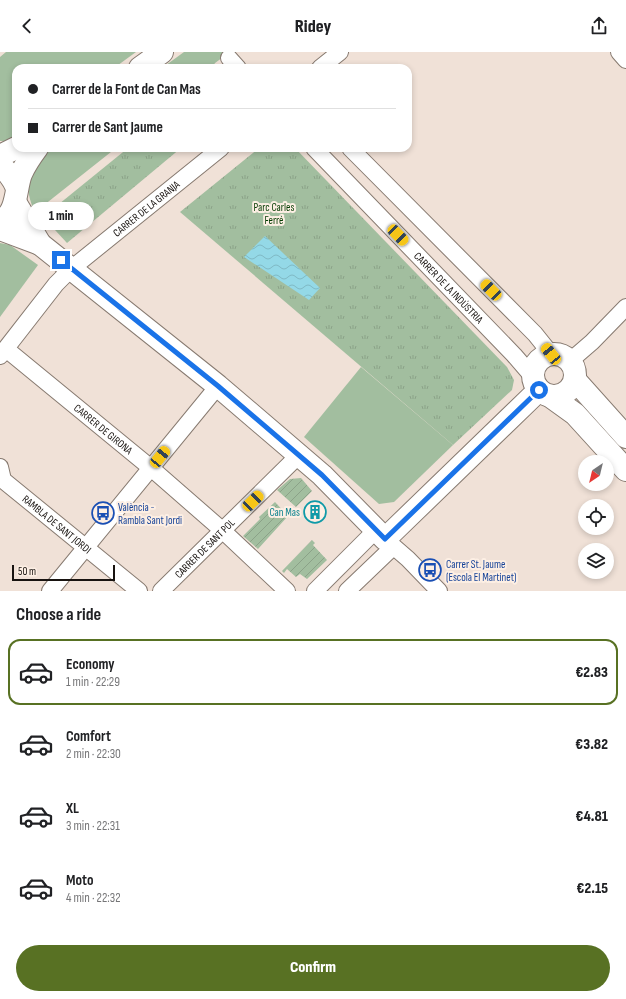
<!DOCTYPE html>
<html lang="en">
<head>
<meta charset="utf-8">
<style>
  body { margin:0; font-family:"Sofia Sans Condensed",sans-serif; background:#f2f2f2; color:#202124; height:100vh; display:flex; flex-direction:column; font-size:15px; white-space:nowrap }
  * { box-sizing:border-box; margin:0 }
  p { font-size:13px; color:#757577 }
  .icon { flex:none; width:22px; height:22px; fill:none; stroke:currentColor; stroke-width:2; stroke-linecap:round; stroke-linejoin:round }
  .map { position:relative; height:539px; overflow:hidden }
  .drawer { display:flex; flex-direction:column; background:#fff; flex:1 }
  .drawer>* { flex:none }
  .banner { position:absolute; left:12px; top:12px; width:400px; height:88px; border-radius:12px; box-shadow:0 2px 6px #0003; display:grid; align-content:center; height:88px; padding:0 16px; background:#fff }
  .needle { width:26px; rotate:215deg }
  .fabs { position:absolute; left:578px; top:403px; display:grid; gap:8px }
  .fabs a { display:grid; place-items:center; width:36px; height:36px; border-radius:50%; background:#fff; box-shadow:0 2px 6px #0003; font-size:20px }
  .scale { position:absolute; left:12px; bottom:10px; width:103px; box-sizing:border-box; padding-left:4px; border:2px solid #181310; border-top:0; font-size:11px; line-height:14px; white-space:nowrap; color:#181310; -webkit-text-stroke:3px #fdefe4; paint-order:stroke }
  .end { position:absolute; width:18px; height:18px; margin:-9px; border:5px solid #1a73e8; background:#fff; box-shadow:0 0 0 2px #fff }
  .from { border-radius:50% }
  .bubble { position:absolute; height:28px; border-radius:14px; background:#fff; box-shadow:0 2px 6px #0003; font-size:13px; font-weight:800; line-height:28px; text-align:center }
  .car { position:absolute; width:12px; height:24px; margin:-12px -6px; border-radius:5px; box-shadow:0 0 3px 1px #0007; background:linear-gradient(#f5c518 24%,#345 0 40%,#f5c518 0 76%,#345 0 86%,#f5c518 0) }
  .banner b { display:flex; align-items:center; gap:14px; height:38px; font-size:15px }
  .banner b+b { border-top:1px solid #e0e0e0 }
  .banner i { width:10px; height:10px; background:#202124 }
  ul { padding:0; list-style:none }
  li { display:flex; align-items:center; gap:12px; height:66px; margin:0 8px 6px; padding:0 8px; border:2px solid transparent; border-radius:12px }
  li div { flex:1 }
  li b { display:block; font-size:15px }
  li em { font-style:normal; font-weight:800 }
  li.on { border-color:#587123 }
  li>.icon { width:36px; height:36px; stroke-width:1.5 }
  h2 { padding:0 16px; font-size:18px; line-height:48px }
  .cta { display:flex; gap:8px; margin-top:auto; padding:8px 16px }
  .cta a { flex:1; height:46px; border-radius:24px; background:#587123; color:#fff; font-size:16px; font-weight:800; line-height:46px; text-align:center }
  header { display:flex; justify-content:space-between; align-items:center; height:52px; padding:0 16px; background:#fff; font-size:18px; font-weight:800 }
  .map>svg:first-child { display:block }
  .grass { fill:#a2be9f }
  .park { fill:url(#park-tufts) }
  .garden { fill:url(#garden-furrows) }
  .water { fill:url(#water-waves) }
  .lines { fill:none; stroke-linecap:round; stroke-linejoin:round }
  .street-casing { stroke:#877a70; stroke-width:18 }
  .secondary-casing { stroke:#877a70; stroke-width:24 }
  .street { stroke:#fff; stroke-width:16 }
  .secondary { stroke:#fff; stroke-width:22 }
  .route { stroke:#1a73e8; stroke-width:5 }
  .labels { text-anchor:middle; stroke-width:4; stroke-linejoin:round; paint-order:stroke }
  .park-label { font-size:11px; fill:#033b01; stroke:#fdefe4 }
  .street-label { font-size:11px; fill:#181310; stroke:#fdefe4 }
  .transit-label { font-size:11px; fill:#164399; stroke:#fdefe4; text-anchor:start }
  .culture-label { font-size:11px; fill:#0d838f; stroke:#fdefe4; text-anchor:end }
</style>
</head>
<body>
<header><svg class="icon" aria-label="back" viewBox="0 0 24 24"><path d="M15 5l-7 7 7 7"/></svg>Ridey<svg class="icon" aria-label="share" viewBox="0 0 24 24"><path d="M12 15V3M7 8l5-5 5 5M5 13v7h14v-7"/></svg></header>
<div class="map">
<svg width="626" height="539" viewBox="0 0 626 539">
  <defs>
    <pattern id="park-tufts" width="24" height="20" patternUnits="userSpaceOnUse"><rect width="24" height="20" fill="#a2be9f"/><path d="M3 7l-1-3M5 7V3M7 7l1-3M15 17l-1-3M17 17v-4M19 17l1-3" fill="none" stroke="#8ba288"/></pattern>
    <pattern id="garden-furrows" width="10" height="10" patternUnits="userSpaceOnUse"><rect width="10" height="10" fill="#a2be9f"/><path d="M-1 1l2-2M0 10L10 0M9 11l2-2" fill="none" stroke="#8ba288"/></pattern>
    <pattern id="water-waves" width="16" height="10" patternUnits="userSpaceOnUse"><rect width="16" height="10" fill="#94d9e7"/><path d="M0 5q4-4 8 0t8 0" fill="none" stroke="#7fb9c5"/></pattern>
  </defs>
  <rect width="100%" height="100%" fill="#f0e1d7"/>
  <g class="grass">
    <path d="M6,0H136L114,16H16V84L7,89H0V5Z"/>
    <path d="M184,0H230L215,11L212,16H162Z"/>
    <path d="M51,96H116L34,161C33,155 30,149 29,143C26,124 39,109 51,96Z"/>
    <path d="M0,191L10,193L38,213L0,265Z"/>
    <path d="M361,315L453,393L394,450L379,452L304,385Z"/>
  </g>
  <g class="park">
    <path d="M128,96H181L67,191L43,165Z"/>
    <path d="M259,96H295L507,315L514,328L512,338L453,393L180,160Z"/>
  </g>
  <g class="garden">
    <path d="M301,426L312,439L296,455L277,438L290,427Z"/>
    <path d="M275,450L288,464L258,497L243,484L260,467L259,465Z"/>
    <path d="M312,488L315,491L313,493L327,508L307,527L300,522L296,525L287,517L284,521L282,519Z"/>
  </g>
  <path class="water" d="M265,184L320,236L309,248L244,205Z"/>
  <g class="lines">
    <g class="street-casing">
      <g id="street">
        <path d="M619,0L626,8"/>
        <path d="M229,6L238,16"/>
        <path d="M320,16L340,0"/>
        <path id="s1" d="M314,96L514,303L533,325"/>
        <path d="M350,96L535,282L551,302"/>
        <path id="s2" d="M6,297L151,416L222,478L287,539"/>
        <path id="s3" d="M0,304L56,232L71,217L221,96"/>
        <path d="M570,309L592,290L626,255"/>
        <path id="s4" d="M0,415L3,428L139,539"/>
        <path d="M385,487L408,507L439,539"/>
        <path d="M50,539L218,334"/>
        <path id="s5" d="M161,539L299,403"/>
        <path d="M315,539L376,478"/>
        <path d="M347,539L393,495"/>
      </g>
    </g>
    <g class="secondary-casing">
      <g id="secondary">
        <path d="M140,16L162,0"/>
        <path d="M0,104L16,96"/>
        <path d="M0,113C8,120 13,126 17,136"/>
        <path d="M15,150L40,192"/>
        <path d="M0,169C18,162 15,137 21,122C25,113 31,104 37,96"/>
        <path d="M0,177L40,192L218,334L322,423L385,487L539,338"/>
        <circle cx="554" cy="323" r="21"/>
        <path d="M575,328L626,385"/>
        <path d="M550,344L575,362L626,418"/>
      </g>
    </g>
    <use href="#street" class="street"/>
    <use href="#secondary" class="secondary"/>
  </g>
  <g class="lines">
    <path class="route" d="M61,208L218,334L322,423L385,487L539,338"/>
  </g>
  <defs>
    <g id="building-ring" transform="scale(1.15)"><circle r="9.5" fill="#fdefe4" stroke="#0f9aa8" stroke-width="1.5"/><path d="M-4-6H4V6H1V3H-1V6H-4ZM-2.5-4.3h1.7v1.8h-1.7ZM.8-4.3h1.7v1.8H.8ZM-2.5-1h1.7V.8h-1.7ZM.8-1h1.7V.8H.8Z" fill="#0f9aa8"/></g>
    <g id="bus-ring" transform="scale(1.15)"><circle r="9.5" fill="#fdefe4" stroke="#1a4fb4" stroke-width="1.5"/><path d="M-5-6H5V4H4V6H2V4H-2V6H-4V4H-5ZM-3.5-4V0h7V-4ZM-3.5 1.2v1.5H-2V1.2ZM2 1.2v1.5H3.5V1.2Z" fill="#1a4fb4"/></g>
  </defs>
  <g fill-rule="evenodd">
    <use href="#building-ring" x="315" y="460"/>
    <use href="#bus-ring" x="103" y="461"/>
    <use href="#bus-ring" x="430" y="518"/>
  </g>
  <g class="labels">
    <g class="park-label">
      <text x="274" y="159">Parc Carles<tspan x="274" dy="13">Ferré</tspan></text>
    </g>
    <g class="street-label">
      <text dy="4" stroke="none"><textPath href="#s3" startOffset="209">CARRER DE LA GRANJA</textPath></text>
      <text dy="4" stroke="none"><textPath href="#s1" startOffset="194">CARRER DE LA INDÚSTRIA</textPath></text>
      <text dy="4" stroke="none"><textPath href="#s2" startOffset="126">CARRER DE GIRONA</textPath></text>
      <text dy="4" stroke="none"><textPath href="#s4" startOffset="83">RAMBLA DE SANT JORDI</textPath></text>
      <text dy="4" stroke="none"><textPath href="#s5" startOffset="61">CARRER DE SANT POL</textPath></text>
    </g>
    <g class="transit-label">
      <text x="118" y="459">València -<tspan x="118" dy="13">Rambla Sant Jordi</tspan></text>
      <text x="446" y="516">Carrer St. Jaume<tspan x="446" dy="13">(Escola El Martinet)</tspan></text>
    </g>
    <g class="culture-label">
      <text x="300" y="464">Can Mas</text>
    </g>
  </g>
</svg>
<div class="fabs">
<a><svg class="needle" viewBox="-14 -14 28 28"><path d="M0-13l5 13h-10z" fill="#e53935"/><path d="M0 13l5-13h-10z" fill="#757577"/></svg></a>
<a><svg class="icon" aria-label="locate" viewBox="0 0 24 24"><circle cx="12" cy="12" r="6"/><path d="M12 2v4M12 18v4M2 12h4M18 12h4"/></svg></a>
<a><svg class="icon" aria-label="layers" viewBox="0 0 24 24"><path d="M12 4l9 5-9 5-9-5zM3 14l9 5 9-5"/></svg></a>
</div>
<div class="scale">50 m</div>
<i class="end from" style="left:539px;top:338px"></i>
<i class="end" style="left:61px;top:208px"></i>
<div class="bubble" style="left:28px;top:150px;width:66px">1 min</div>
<i class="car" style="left:398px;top:183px;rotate:136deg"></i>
<i class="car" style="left:491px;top:238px;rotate:315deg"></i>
<i class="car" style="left:551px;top:302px;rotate:321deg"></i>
<i class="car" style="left:160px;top:405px;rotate:39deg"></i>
<i class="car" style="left:253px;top:449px;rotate:46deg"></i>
<div class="banner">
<b><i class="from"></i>Carrer de la Font de Can Mas</b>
<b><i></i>Carrer de Sant Jaume</b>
</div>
</div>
<section class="drawer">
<h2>Choose a ride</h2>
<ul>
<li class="on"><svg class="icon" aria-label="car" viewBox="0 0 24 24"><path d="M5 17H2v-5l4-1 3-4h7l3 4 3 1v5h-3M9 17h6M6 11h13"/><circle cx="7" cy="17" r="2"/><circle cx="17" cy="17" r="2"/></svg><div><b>Economy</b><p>1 min · 22:29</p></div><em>€2.83</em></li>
<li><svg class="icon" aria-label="car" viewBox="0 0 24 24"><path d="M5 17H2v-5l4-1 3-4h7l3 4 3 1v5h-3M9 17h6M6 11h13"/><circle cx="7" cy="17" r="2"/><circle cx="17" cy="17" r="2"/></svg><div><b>Comfort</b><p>2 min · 22:30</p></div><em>€3.82</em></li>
<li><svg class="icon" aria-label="car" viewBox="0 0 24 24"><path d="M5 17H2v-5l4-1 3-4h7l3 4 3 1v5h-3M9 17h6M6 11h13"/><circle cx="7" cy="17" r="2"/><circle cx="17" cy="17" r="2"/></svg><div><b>XL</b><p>3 min · 22:31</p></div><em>€4.81</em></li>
<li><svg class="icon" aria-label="car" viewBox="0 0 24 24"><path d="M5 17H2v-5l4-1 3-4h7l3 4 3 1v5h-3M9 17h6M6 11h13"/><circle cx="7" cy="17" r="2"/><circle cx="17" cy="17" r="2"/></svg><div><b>Moto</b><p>4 min · 22:32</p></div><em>€2.15</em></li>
</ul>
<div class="cta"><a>Confirm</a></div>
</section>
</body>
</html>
